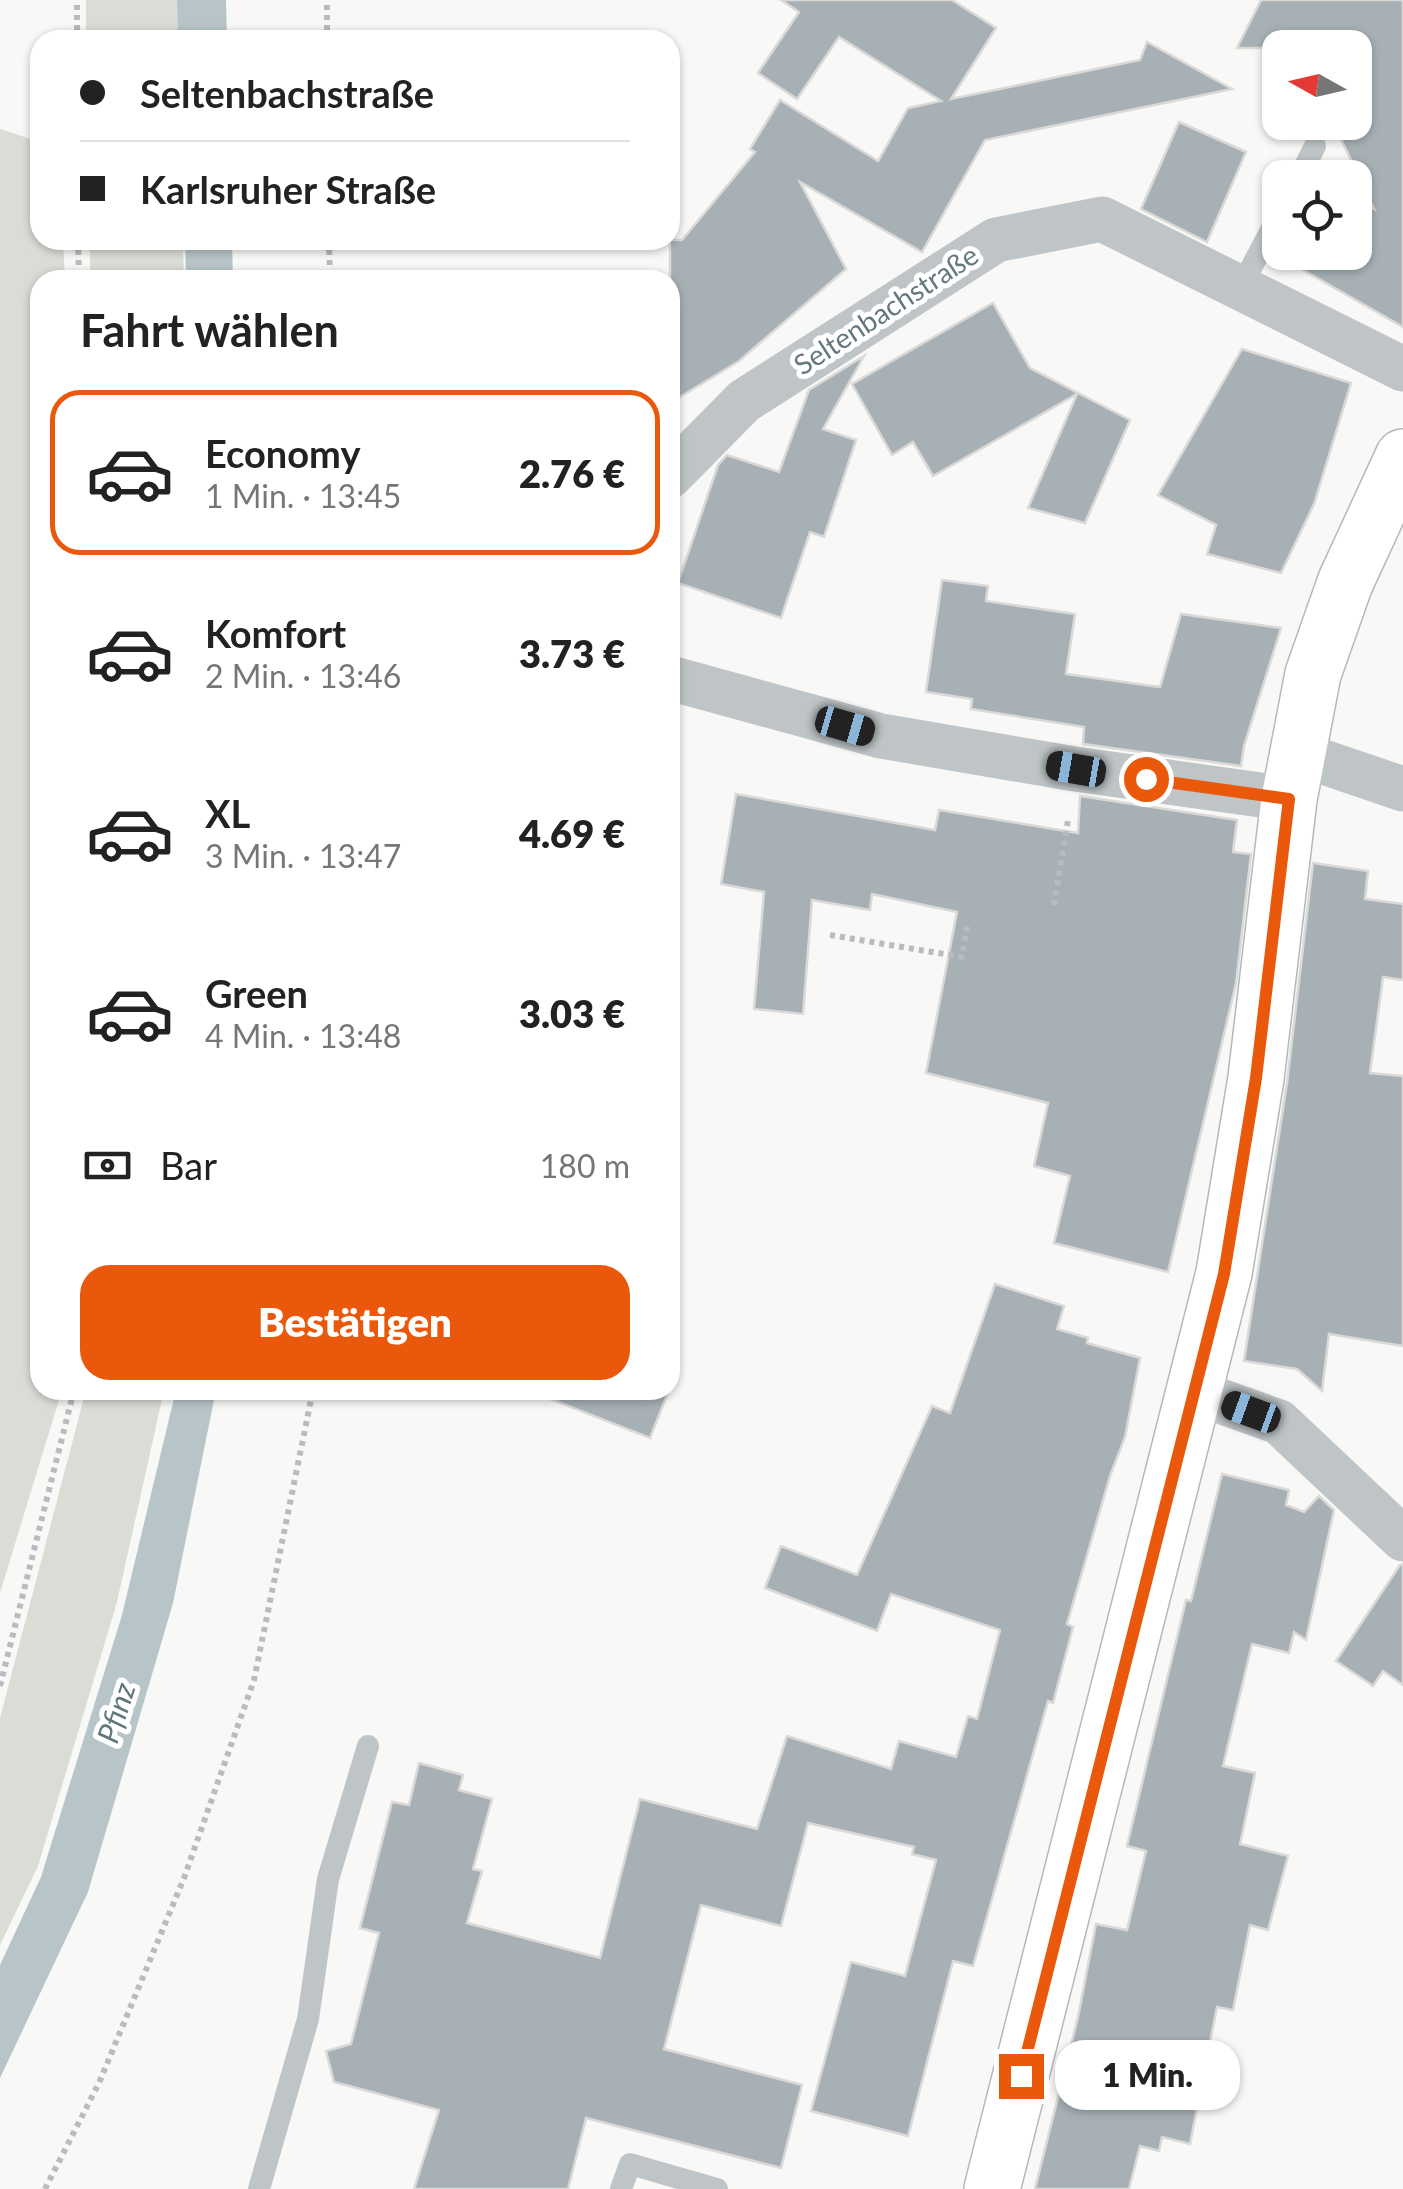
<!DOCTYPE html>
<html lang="de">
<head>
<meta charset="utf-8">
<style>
  body { margin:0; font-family:Lato,sans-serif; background:#f6f6f6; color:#222; height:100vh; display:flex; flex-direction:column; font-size:38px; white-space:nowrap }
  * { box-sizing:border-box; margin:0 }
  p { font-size:32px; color:#767676 }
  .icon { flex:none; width:55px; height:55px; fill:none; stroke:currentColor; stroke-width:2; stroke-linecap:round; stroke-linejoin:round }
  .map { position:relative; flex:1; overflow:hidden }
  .details { position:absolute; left:30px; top:270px; width:650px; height:1130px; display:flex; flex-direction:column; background:#fff; border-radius:30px; box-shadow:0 2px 8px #0004 }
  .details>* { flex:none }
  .top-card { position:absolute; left:30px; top:30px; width:650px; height:220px; border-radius:30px; box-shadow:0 2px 8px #0004; display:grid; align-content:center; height:220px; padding:0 50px; background:#fff }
  .needle { width:65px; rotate:278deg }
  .controls { position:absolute; left:1262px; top:30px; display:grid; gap:20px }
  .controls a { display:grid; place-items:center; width:110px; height:110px; border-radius:20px; background:#fff; box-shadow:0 2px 8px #0004; font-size:50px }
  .end { position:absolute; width:45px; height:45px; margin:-22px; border:12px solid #ea580c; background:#fff; box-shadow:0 0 0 5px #fff }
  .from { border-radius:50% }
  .bubble { position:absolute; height:70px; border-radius:30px; background:#fff; box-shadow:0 2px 8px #0004; font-size:32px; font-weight:800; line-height:70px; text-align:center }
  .car { position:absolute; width:30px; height:60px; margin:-30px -15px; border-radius:12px; box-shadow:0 0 8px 2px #0007; background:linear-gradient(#222 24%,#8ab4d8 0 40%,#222 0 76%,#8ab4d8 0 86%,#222 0) }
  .top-card b { display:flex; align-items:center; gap:35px; height:95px; font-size:38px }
  .top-card b+b { border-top:2px solid #e0e0e0 }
  .top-card i { width:25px; height:25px; background:#222 }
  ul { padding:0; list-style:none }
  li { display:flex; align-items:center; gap:30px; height:165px; margin:0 20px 15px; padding:0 30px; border:5px solid transparent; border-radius:30px }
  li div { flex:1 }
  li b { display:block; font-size:38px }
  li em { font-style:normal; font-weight:800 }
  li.on { border-color:#ea580c }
  li>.icon { width:90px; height:90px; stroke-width:1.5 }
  h2 { padding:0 50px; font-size:45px; line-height:120px }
  .pay { display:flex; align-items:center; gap:25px; height:110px; padding:0 50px; font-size:38px }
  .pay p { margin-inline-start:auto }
  .primary-button { display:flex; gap:20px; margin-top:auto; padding:20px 50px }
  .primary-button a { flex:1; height:115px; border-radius:30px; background:#ea580c; color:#fff; font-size:40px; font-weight:800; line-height:115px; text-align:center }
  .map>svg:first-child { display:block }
  .green { fill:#d9ddd5 }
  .water { fill:#b8c5c8 }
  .building { fill:#a7b1b5; stroke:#dad9d8; stroke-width:2.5 }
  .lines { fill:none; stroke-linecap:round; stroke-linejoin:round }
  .primary-casing { stroke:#b3b9bc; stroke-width:58 }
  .path { stroke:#b8bcbe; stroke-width:6; stroke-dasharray:5 5; stroke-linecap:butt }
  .service { stroke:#bfc5c7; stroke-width:22 }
  .minor { stroke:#bfc5c7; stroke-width:45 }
  .primary { stroke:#fff; stroke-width:55 }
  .route { stroke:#ea580c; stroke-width:12 }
  .labels { text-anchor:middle; stroke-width:10; stroke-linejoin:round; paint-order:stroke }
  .street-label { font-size:28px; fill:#65777f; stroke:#fff }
  .water-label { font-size:30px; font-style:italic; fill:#607679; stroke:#fff }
</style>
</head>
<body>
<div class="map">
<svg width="1403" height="2189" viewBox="0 0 1403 2189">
  <rect width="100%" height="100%" fill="#f8f8f6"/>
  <g class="green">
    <path d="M86,0H177L178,40H86Z"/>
    <path d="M0,129L40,142V240H63L65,280H40V1390H62L0,1593Z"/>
    <path d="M89,240H183L184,280H91Z"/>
    <path d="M86,1390H164L117,1602L38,1866L0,1945V1718Z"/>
  </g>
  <g class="water">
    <path d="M177,0H226L227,40H178Z"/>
    <path d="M185,240H232L233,280H186Z"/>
    <path d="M176,1390H216L173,1603L88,1892L0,2078V1965L41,1877L122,1615Z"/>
  </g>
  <g class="building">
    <path d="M781,0H952L996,28L951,99L1140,60L1147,42L1232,89L985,140L922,252L800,182L846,269L739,361L670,403V240H682L755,152L750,149L780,100L878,161L908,108L941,101L839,37L797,99L758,73L799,12Z"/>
    <path d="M1261,0H1403V327L1291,263L1297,252H1355V200L1374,209L1333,122H1355V48H1296L1294,42L1292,48H1237Z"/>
    <path d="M1179,122L1246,152L1207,242L1141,209Z"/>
    <path d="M993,303L1030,368L1130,420L1085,523L1028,508L1077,394L933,476L913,442L892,455L852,384Z"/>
    <path d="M1242,349L1351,383L1314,504L1281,573L1207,554L1216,525L1158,495Z"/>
    <path d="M864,356L823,429L856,440L824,537L810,532L781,618L678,583L718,465L727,455L779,472L809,390Z"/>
    <path d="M942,580L988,586L986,601L1075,614L1066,674L1160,687L1181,614L1281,628L1244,746L1241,766L1083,744L1084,727L971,709L972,699L926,692Z"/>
    <path d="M736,794L935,830L939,810L1078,833L1080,796L1237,820L1233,852L1251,854L1236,983L1168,1272L1054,1243L1070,1176L1034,1166L1048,1103L926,1073L957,912L872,894L870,910L812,900L803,1014L754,1009L764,892L721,884Z"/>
    <path d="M1313,863L1368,871L1365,899L1403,904V980L1383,977L1370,1073L1403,1076V1346L1329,1334L1322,1391L1297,1369L1244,1361L1287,1083Z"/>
    <path d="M995,1284L1064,1306L1057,1329L1088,1338L1087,1343L1140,1358L1125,1437L1110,1476L1067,1624L1073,1627L1053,1703L1048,1701L973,1966L953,1961L908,2136L811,2111L851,1962L905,1976L936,1860L912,1854L914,1847L808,1823L781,1926L701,1905L664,2049L802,2085L781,2168L586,2118L568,2189H414L439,2110L334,2082L326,2051L351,2044L379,1933L360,1928L392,1802L409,1805L419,1763L463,1775L459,1790L492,1799L473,1869L482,1871L467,1923L600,1958L640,1799L757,1829L787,1736L891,1769L899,1741L956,1757L968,1716L977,1719L1000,1630L891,1594L877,1631L765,1588L781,1546L857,1575L932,1406L950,1413Z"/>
    <path d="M536,1390H669L650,1438L535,1393Z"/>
    <path d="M1222,1474L1289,1490L1286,1505L1304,1512L1319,1496L1334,1510L1306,1640L1294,1632L1289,1653L1252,1644L1223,1766L1255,1773L1240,1844L1288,1856L1268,1930L1250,1925L1233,2010L1217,2007L1190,2144L1162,2137L1159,2151L1140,2146L1129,2189H1035L1078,2017L1096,1924L1127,1930L1146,1851L1127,1846L1186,1600L1191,1601Z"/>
    <path d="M1403,1564V1685L1383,1671L1373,1686L1336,1661L1400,1565Z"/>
  </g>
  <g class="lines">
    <g class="primary-casing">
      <path id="primary" d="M992,2189L1224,1273L1256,1078L1289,799L1313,674L1345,583L1403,457"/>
    </g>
    <g class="path">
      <path d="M77,40V0"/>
      <path d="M327,40V0"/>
      <path d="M78,240L79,280"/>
      <path d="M329,240L330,280"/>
      <path d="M1054,905L1068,820"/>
      <path d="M830,935L962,957L967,926"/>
      <path d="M0,1686L74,1390"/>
      <path d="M45,2189L99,2083L184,1878L254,1680L313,1390"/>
    </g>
    <g class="service">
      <path d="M1299,178L1315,146"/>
      <path d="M1241,287L1280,213"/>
      <path d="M259,2189L308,2019L328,1879L368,1746"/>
      <path d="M621,2189L630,2164L717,2189"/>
    </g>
    <g class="minor">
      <path d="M670,476L744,401L996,240L1102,219L1403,369"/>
      <path d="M670,678L881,736L1075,769L1289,799"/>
      <path d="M1297,753L1403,789"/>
      <path d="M1195,1392L1279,1422L1403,1539"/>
    </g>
    <use href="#primary" class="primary"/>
  </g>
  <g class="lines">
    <path class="route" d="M1021,2076L1224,1274L1256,1078L1289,799L1146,779"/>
  </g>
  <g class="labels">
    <g class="street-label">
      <text transform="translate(886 310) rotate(-33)" y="10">Seltenbachstraße</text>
    </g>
    <g class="water-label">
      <text transform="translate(117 1713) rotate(-72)" y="10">Pfinz</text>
    </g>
  </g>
</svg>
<div class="controls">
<a><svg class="needle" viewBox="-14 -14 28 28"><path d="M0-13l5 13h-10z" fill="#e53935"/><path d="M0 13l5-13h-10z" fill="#767676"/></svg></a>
<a><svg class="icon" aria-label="locate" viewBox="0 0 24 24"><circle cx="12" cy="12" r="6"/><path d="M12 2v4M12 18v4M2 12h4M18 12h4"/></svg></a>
</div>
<i class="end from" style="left:1146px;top:779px"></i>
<i class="end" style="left:1021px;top:2076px"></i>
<div class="bubble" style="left:1055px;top:2040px;width:185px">1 Min.</div>
<i class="car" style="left:845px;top:726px;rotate:106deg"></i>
<i class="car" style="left:1076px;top:769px;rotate:280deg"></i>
<i class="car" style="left:1251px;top:1412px;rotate:290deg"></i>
<div class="top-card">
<b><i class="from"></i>Seltenbachstraße</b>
<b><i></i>Karlsruher Straße</b>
</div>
<section class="details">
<h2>Fahrt wählen</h2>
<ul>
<li class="on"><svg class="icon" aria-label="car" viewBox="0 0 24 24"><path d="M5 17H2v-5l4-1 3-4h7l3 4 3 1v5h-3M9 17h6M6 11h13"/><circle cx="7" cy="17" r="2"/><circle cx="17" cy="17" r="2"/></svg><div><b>Economy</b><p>1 Min. · 13:45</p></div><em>2.76 €</em></li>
<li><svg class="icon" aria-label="car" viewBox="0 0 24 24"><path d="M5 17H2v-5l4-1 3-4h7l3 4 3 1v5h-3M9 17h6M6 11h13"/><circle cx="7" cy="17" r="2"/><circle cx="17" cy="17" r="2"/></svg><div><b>Komfort</b><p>2 Min. · 13:46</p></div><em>3.73 €</em></li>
<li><svg class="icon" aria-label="car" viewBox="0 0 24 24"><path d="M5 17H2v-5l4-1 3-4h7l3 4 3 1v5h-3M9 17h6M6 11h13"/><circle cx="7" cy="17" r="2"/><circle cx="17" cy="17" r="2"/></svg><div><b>XL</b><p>3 Min. · 13:47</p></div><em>4.69 €</em></li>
<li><svg class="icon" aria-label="car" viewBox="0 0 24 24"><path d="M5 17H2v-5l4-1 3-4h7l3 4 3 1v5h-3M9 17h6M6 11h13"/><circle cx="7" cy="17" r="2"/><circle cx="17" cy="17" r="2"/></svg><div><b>Green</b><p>4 Min. · 13:48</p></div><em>3.03 €</em></li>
</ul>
<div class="pay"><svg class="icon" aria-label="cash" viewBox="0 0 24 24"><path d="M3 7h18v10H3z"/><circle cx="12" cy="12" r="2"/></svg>Bar<p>180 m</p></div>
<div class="primary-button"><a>Bestätigen</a></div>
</section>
</div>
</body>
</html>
